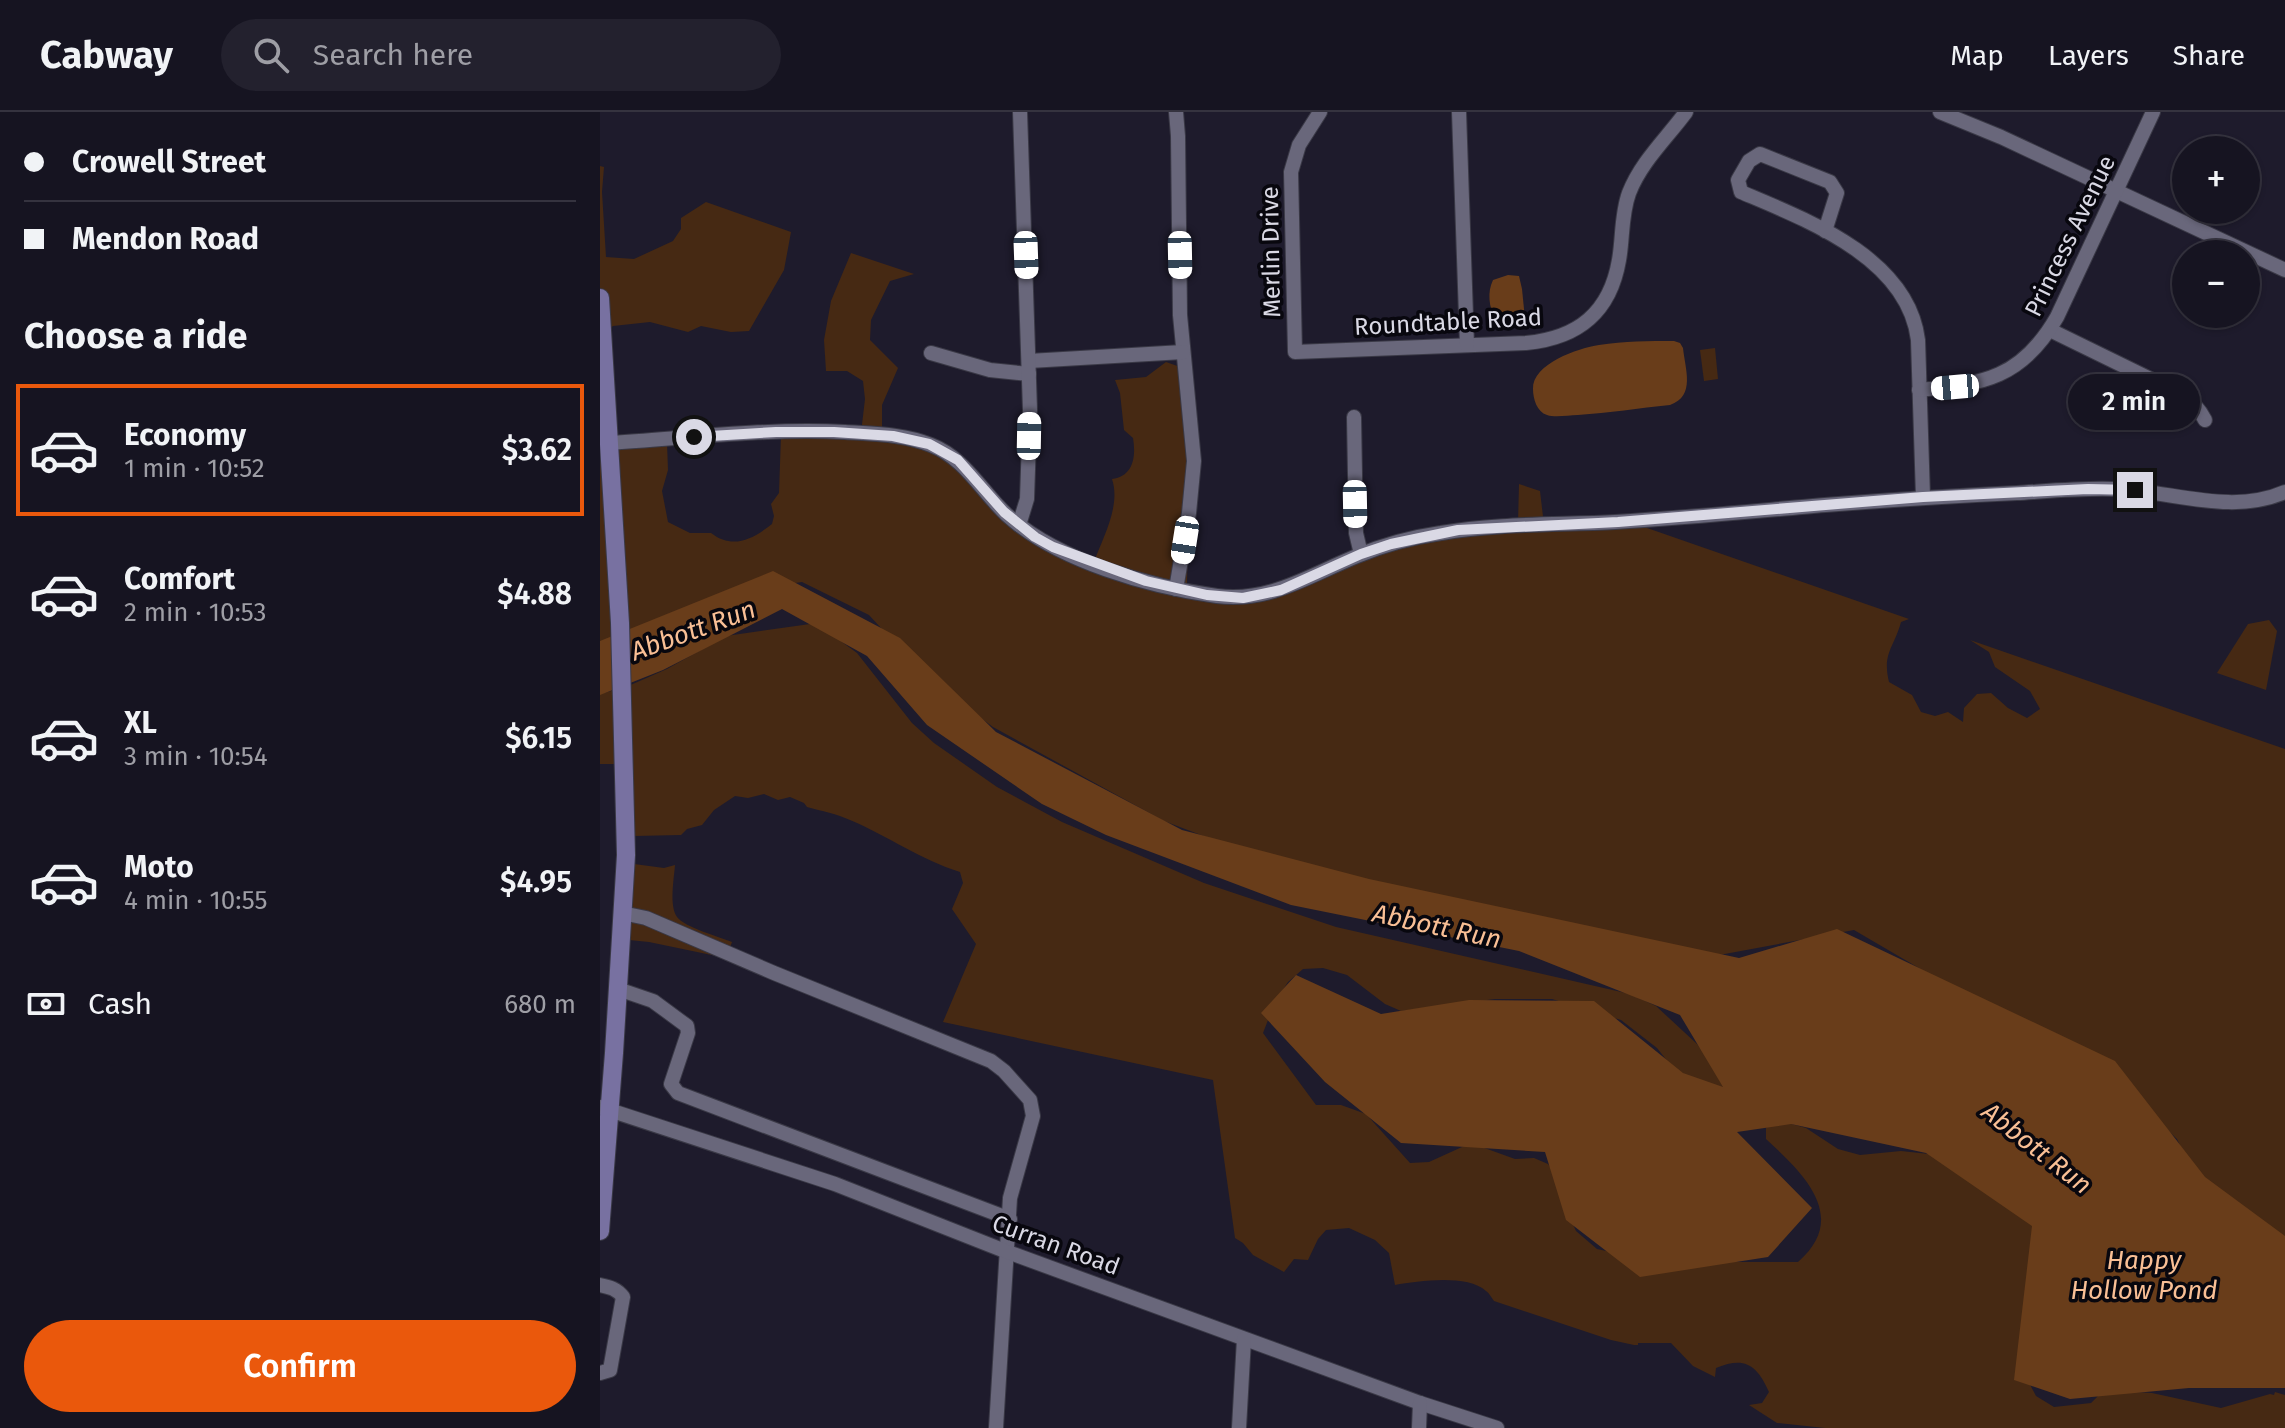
<!DOCTYPE html>
<html lang="en">
<head>
<meta charset="utf-8">
<style>
  body { margin:0; font-family:"Fira Sans",sans-serif; background:#23212e; color:#f1f3f6; height:100vh; display:flex; flex-direction:column; font-size:30px; white-space:nowrap }
  * { box-sizing:border-box; margin:0 }
  p { font-size:26px; color:#9e9ea5 }
  .icon { flex:none; width:44px; height:44px; fill:none; stroke:currentColor; stroke-width:2; stroke-linecap:round; stroke-linejoin:round }
  .map { position:relative; flex:1; overflow:hidden }
  .panel { display:flex; flex-direction:column; background:#161421; width:600px }
  .panel>* { flex:none }
  .top-card { display:grid; align-content:center; height:176px; padding:0 24px; background:#161421 }
  .controls { position:absolute; left:1572px; top:24px; display:grid; gap:16px }
  .controls a { display:grid; place-items:center; width:88px; height:88px; border-radius:50%; background:#161421; box-shadow:0 2px 6px #0004,0 0 0 2px #35333f; font-size:40px }
  .end { position:absolute; width:36px; height:36px; margin:-18px; border:10px solid #dad9e5; background:#111; box-shadow:0 0 0 4px #111 }
  .from { border-radius:50% }
  .bubble { position:absolute; height:56px; border-radius:28px; background:#161421; box-shadow:0 2px 6px #0004,0 0 0 2px #35333f; font-size:26px; font-weight:600; line-height:56px; text-align:center }
  .car { position:absolute; width:24px; height:48px; margin:-24px -12px; border-radius:10px; box-shadow:0 0 6px 2px #0007; background:linear-gradient(#fff 24%,#345 0 40%,#fff 0 76%,#345 0 86%,#fff 0) }
  .top-card b { display:flex; align-items:center; gap:28px; height:76px; font-size:30px }
  .top-card b+b { border-top:2px solid #35333f }
  .top-card i { width:20px; height:20px; background:#f1f3f6 }
  ul { padding:0; list-style:none }
  li { display:flex; align-items:center; gap:24px; height:132px; margin:0 16px 12px; padding:0 8px; border:4px solid transparent; border-radius:0px }
  li div { flex:1 }
  li b { display:block; font-size:30px }
  li em { font-style:normal; font-weight:600 }
  li.on { border-color:#ea580c }
  li>.icon { width:72px; height:72px; stroke-width:1.5 }
  h2 { padding:0 24px; font-size:36px; line-height:96px }
  .pay { display:flex; align-items:center; gap:20px; height:88px; padding:0 24px; font-size:30px }
  .pay p { margin-inline-start:auto }
  .primary-button { display:flex; gap:16px; margin-top:auto; padding:16px 24px }
  .primary-button a { flex:1; height:92px; border-radius:48px; background:#ea580c; color:#fff; font-size:32px; font-weight:600; line-height:92px; text-align:center }
  header { display:flex; align-items:center; gap:48px; box-sizing:border-box; height:112px; padding:0 40px; background:#161421; border-bottom:2px solid #35333f }
  header strong { font-size:38px }
  nav { display:flex; gap:44px; margin-inline-start:auto; font-size:28px }
  .search { width:560px; height:72px; background:#23212e; display:flex; align-items:center; gap:20px; box-sizing:border-box; padding:0 28px; border-radius:44px; color:#9e9ea5; font-size:30px }
  main { display:flex; flex:1; min-height:0 }
  .map>svg:first-child { display:block }
  .green { fill:#462913 }
  .water { fill:#693d1a }
  .lines { fill:none; stroke-linecap:round; stroke-linejoin:round }
  .minor-casing { stroke:#3a3946; stroke-width:16 }
  .major-casing { stroke:#3a3946; stroke-width:20 }
  .minor { stroke:#69677b; stroke-width:14 }
  .major { stroke:#7871a1; stroke-width:18 }
  .route { stroke:#dad9e5; stroke-width:10 }
  .labels { text-anchor:middle; stroke-width:7; stroke-linejoin:round; paint-order:stroke }
  .street-label { font-size:24px; fill:#dad9e5; stroke:#08070e }
  .water-label { font-size:26px; font-style:italic; fill:#f9bf95; stroke:#08070e }
</style>
</head>
<body>
<header>
<strong>Cabway</strong>
<div class="search"><svg class="icon" aria-label="search" viewBox="0 0 24 24"><circle cx="10" cy="10" r="6"/><path d="M15 15l6 6"/></svg>Search here</div>
<nav><a>Map</a><a>Layers</a><a>Share</a></nav>
</header>
<main>
<section class="panel">
<div class="top-card">
<b><i class="from"></i>Crowell Street</b>
<b><i></i>Mendon Road</b>
</div>
<h2>Choose a ride</h2>
<ul>
<li class="on"><svg class="icon" aria-label="car" viewBox="0 0 24 24"><path d="M5 17H2v-5l4-1 3-4h7l3 4 3 1v5h-3M9 17h6M6 11h13"/><circle cx="7" cy="17" r="2"/><circle cx="17" cy="17" r="2"/></svg><div><b>Economy</b><p>1 min · 10:52</p></div><em>$3.62</em></li>
<li><svg class="icon" aria-label="car" viewBox="0 0 24 24"><path d="M5 17H2v-5l4-1 3-4h7l3 4 3 1v5h-3M9 17h6M6 11h13"/><circle cx="7" cy="17" r="2"/><circle cx="17" cy="17" r="2"/></svg><div><b>Comfort</b><p>2 min · 10:53</p></div><em>$4.88</em></li>
<li><svg class="icon" aria-label="car" viewBox="0 0 24 24"><path d="M5 17H2v-5l4-1 3-4h7l3 4 3 1v5h-3M9 17h6M6 11h13"/><circle cx="7" cy="17" r="2"/><circle cx="17" cy="17" r="2"/></svg><div><b>XL</b><p>3 min · 10:54</p></div><em>$6.15</em></li>
<li><svg class="icon" aria-label="car" viewBox="0 0 24 24"><path d="M5 17H2v-5l4-1 3-4h7l3 4 3 1v5h-3M9 17h6M6 11h13"/><circle cx="7" cy="17" r="2"/><circle cx="17" cy="17" r="2"/></svg><div><b>Moto</b><p>4 min · 10:55</p></div><em>$4.95</em></li>
</ul>
<div class="pay"><svg class="icon" aria-label="cash" viewBox="0 0 24 24"><path d="M3 7h18v10H3z"/><circle cx="12" cy="12" r="2"/></svg>Cash<p>680 m</p></div>
<div class="primary-button"><a>Confirm</a></div>
</section>
<div class="map">
<svg width="1685" height="1316" viewBox="0 0 1685 1316">
  <rect width="100%" height="100%" fill="#1e1b2c"/>
  <g class="green">
    <path d="M0,54L4,55L2,80L6,145L34,147L73,129L81,117V106L106,90L191,120L184,158L149,219L131,220L101,214L88,220L50,210L13,214L9,217L16,330L67,331L68,358L62,379L68,410L90,421H111C133,438 153,427 172,412L174,404L171,392L179,381L181,323L261,321L265,287L263,269L247,259H226L224,228L231,189L251,141L314,162L290,169L271,208L270,228L298,256L282,293V325L356,347L414,411L494,450C503,425 521,394 512,367C534,364 536,344 533,326L524,318L520,281L515,268L546,265L566,250L586,257L589,373L587,473L613,484L693,475L830,423L918,412L919,372L940,379L944,413L1027,409L1309,507L1301,510C1294,536 1282,541 1289,570L1312,583L1321,600L1335,604L1348,600L1363,610L1364,596L1377,582L1391,581L1408,596L1427,606L1440,597L1430,579L1395,555L1389,540L1370,528L1685,637V1138L1600,1076L1577,1027L1549,1000L1394,900L1254,818L1114,844L667,748L564,709L393,615L327,566L269,503L202,470L142,479L0,533Z"/>
    <path d="M1115,236L1118,267L1104,269L1100,238Z"/>
    <path d="M1669,508L1677,519L1666,578L1617,561L1648,512Z"/>
    <path d="M210,512L227,519L257,541L312,611L334,631L397,675L462,710L604,771L736,815L1030,882L1056,894L1097,932L1132,977L1140,995L1072,955L1057,936L1021,908L952,887H895L801,899L785,892L747,863L723,856L703,857L688,870L675,890L663,921L716,993H741L766,1002L810,1051L829,1050L862,1035L879,1034L915,1047L934,1046L948,1052L961,1069L969,1104L976,1119L997,1137L1034,1145L1132,1150H1198C1250,1105 1203,1061 1166,1027V1016L1174,1007L1206,1016L1238,1037L1260,1043L1301,1039L1329,1042L1444,1120L1424,1261L1436,1284L1454,1295L1491,1291L1498,1284L1517,1279L1552,1281L1621,1296L1670,1282L1674,1283L1675,1280L1685,1283V1316H1225L1177,1311L1149,1293L1162,1291L1169,1280C1157,1253 1145,1244 1116,1256L1115,1265L1093,1254L1071,1231H1038V1233H1034L1011,1228L894,1189C891,1185 889,1181 886,1179C867,1162 819,1169 795,1173L789,1141L775,1128L749,1116L726,1118L718,1127L708,1148L694,1147L684,1160L653,1143L643,1131L635,1126L613,968L343,910L376,832L352,797L363,771L360,760C321,748 288,724 250,708C237,702 222,699 207,695L204,691L190,685L178,688L164,682L148,686L135,684L114,698L102,713L87,717L81,723L34,724L29,652H0V582L26,575L67,557L126,524Z"/>
    <path d="M34,752L64,756L75,753C74,767 69,793 77,805C84,815 120,825 132,830L126,846L49,830L29,828Z"/>
  </g>
  <g class="water">
    <path d="M908,163L919,164L922,177L925,207L903,210L895,207C889,195 887,180 893,168Z"/>
    <path d="M1074,229L1080,231L1083,236C1085,257 1096,284 1070,293C1039,296 1009,301 978,303C968,303 956,306 947,303C937,300 933,287 933,277C932,252 978,236 999,233C1024,229 1049,229 1074,229Z"/>
    <path d="M173,459L300,526L396,620L582,718L769,767L1139,846L1237,817L1515,949L1605,1065L1685,1124V1276H1589L1470,1287L1414,1268L1432,1114L1326,1041L1191,1012L1137,1020L1212,1096L1168,1145L1040,1165L966,1108L945,1040L801,1031L725,970L661,901L696,863L781,902L869,888L994,889L1083,961L1123,975L1080,903L919,839L691,793L506,723L442,692L327,613L267,544L182,497L63,558L0,583V529Z"/>
  </g>
  <g class="lines">
    <g class="minor-casing">
      <g id="minor">
        <path d="M576,0L578,24L580,203L594,349L589,401L576,477"/>
        <path d="M720,0L699,33L691,60L695,240L926,231C978,226 1010,201 1019,148C1023,126 1021,103 1029,81C1041,50 1066,27 1086,0"/>
        <path d="M859,0L867,233"/>
        <path d="M1340,0L1401,25L1685,158"/>
        <path d="M1225,119L1237,81L1230,70L1160,42L1149,49L1138,68L1141,80C1207,108 1308,146 1318,228L1323,385"/>
        <path d="M1450,218L1581,282C1592,289 1599,296 1605,308"/>
        <path d="M331,241L390,258L429,262"/>
        <path d="M429,249L583,240"/>
        <path d="M1319,278C1384,272 1422,266 1457,205L1553,0"/>
        <path d="M754,305L756,421L761,442"/>
        <path d="M10,331C88,326 166,316 245,320C274,322 304,322 331,333C365,346 382,380 407,403C458,449 550,475 617,484C669,491 710,463 757,444C783,433 813,425 841,421C898,411 958,413 1015,410C1085,406 1155,399 1225,393C1289,388 1352,384 1417,381C1449,379 1481,376 1513,377C1570,378 1630,404 1685,380"/>
        <path d="M419,413L427,387L430,298L420,0"/>
        <path d="M22,801L46,806L174,861L391,949L404,959L430,988L433,1004L410,1086L396,1316"/>
        <path d="M18,877L53,889L87,914L88,921L71,972L78,981L410,1107"/>
        <path d="M0,995L235,1072L405,1139L820,1291L897,1316"/>
        <path d="M0,1173C10,1175 17,1177 23,1185L10,1258L0,1261"/>
        <path d="M639,1316L644,1227"/>
        <path d="M819,1316L820,1291"/>
      </g>
    </g>
    <g class="major-casing">
      <path id="major" d="M0,186L20,511L26,743L14,941L0,1119"/>
    </g>
    <use href="#minor" class="minor"/>
    <use href="#major" class="major"/>
  </g>
  <g class="lines">
    <path class="route" d="M94,325L176,320H234L293,324L329,332L358,348L404,400L435,425L453,435L546,469L607,483L643,486L681,478L761,442L791,432L858,418L1018,410L1323,385L1488,377L1535,378"/>
  </g>
  <g class="labels">
    <g class="street-label">
      <text transform="translate(1470 124) rotate(-64)" y="8">Princess Avenue</text>
      <text transform="translate(671 140) rotate(-91)" y="8">Merlin Drive</text>
      <text transform="translate(848 210) rotate(-3)" y="8">Roundtable Road</text>
      <text transform="translate(456 1133) rotate(20)" y="8">Curran Road</text>
    </g>
    <g class="water-label">
      <text transform="translate(93 518) rotate(-20)" y="9">Abbott Run</text>
      <text transform="translate(837 814) rotate(12)" y="9">Abbott Run</text>
      <text transform="translate(1437 1036) rotate(38)" y="9">Abbott Run</text>
      <text x="1544" y="1157">Happy<tspan x="1544" dy="30">Hollow Pond</tspan></text>
    </g>
  </g>
</svg>
<div class="controls">
<a>+</a>
<a>−</a>
</div>
<i class="end from" style="left:94px;top:325px"></i>
<i class="end" style="left:1535px;top:378px"></i>
<div class="bubble" style="left:1468px;top:262px;width:132px">2 min</div>
<i class="car" style="left:426px;top:143px;rotate:178deg"></i>
<i class="car" style="left:580px;top:143px;rotate:179deg"></i>
<i class="car" style="left:1355px;top:275px;rotate:265deg"></i>
<i class="car" style="left:429px;top:324px;rotate:1deg"></i>
<i class="car" style="left:755px;top:392px;rotate:179deg"></i>
<i class="car" style="left:585px;top:428px;rotate:189deg"></i>
</div>
</main>
</body>
</html>
